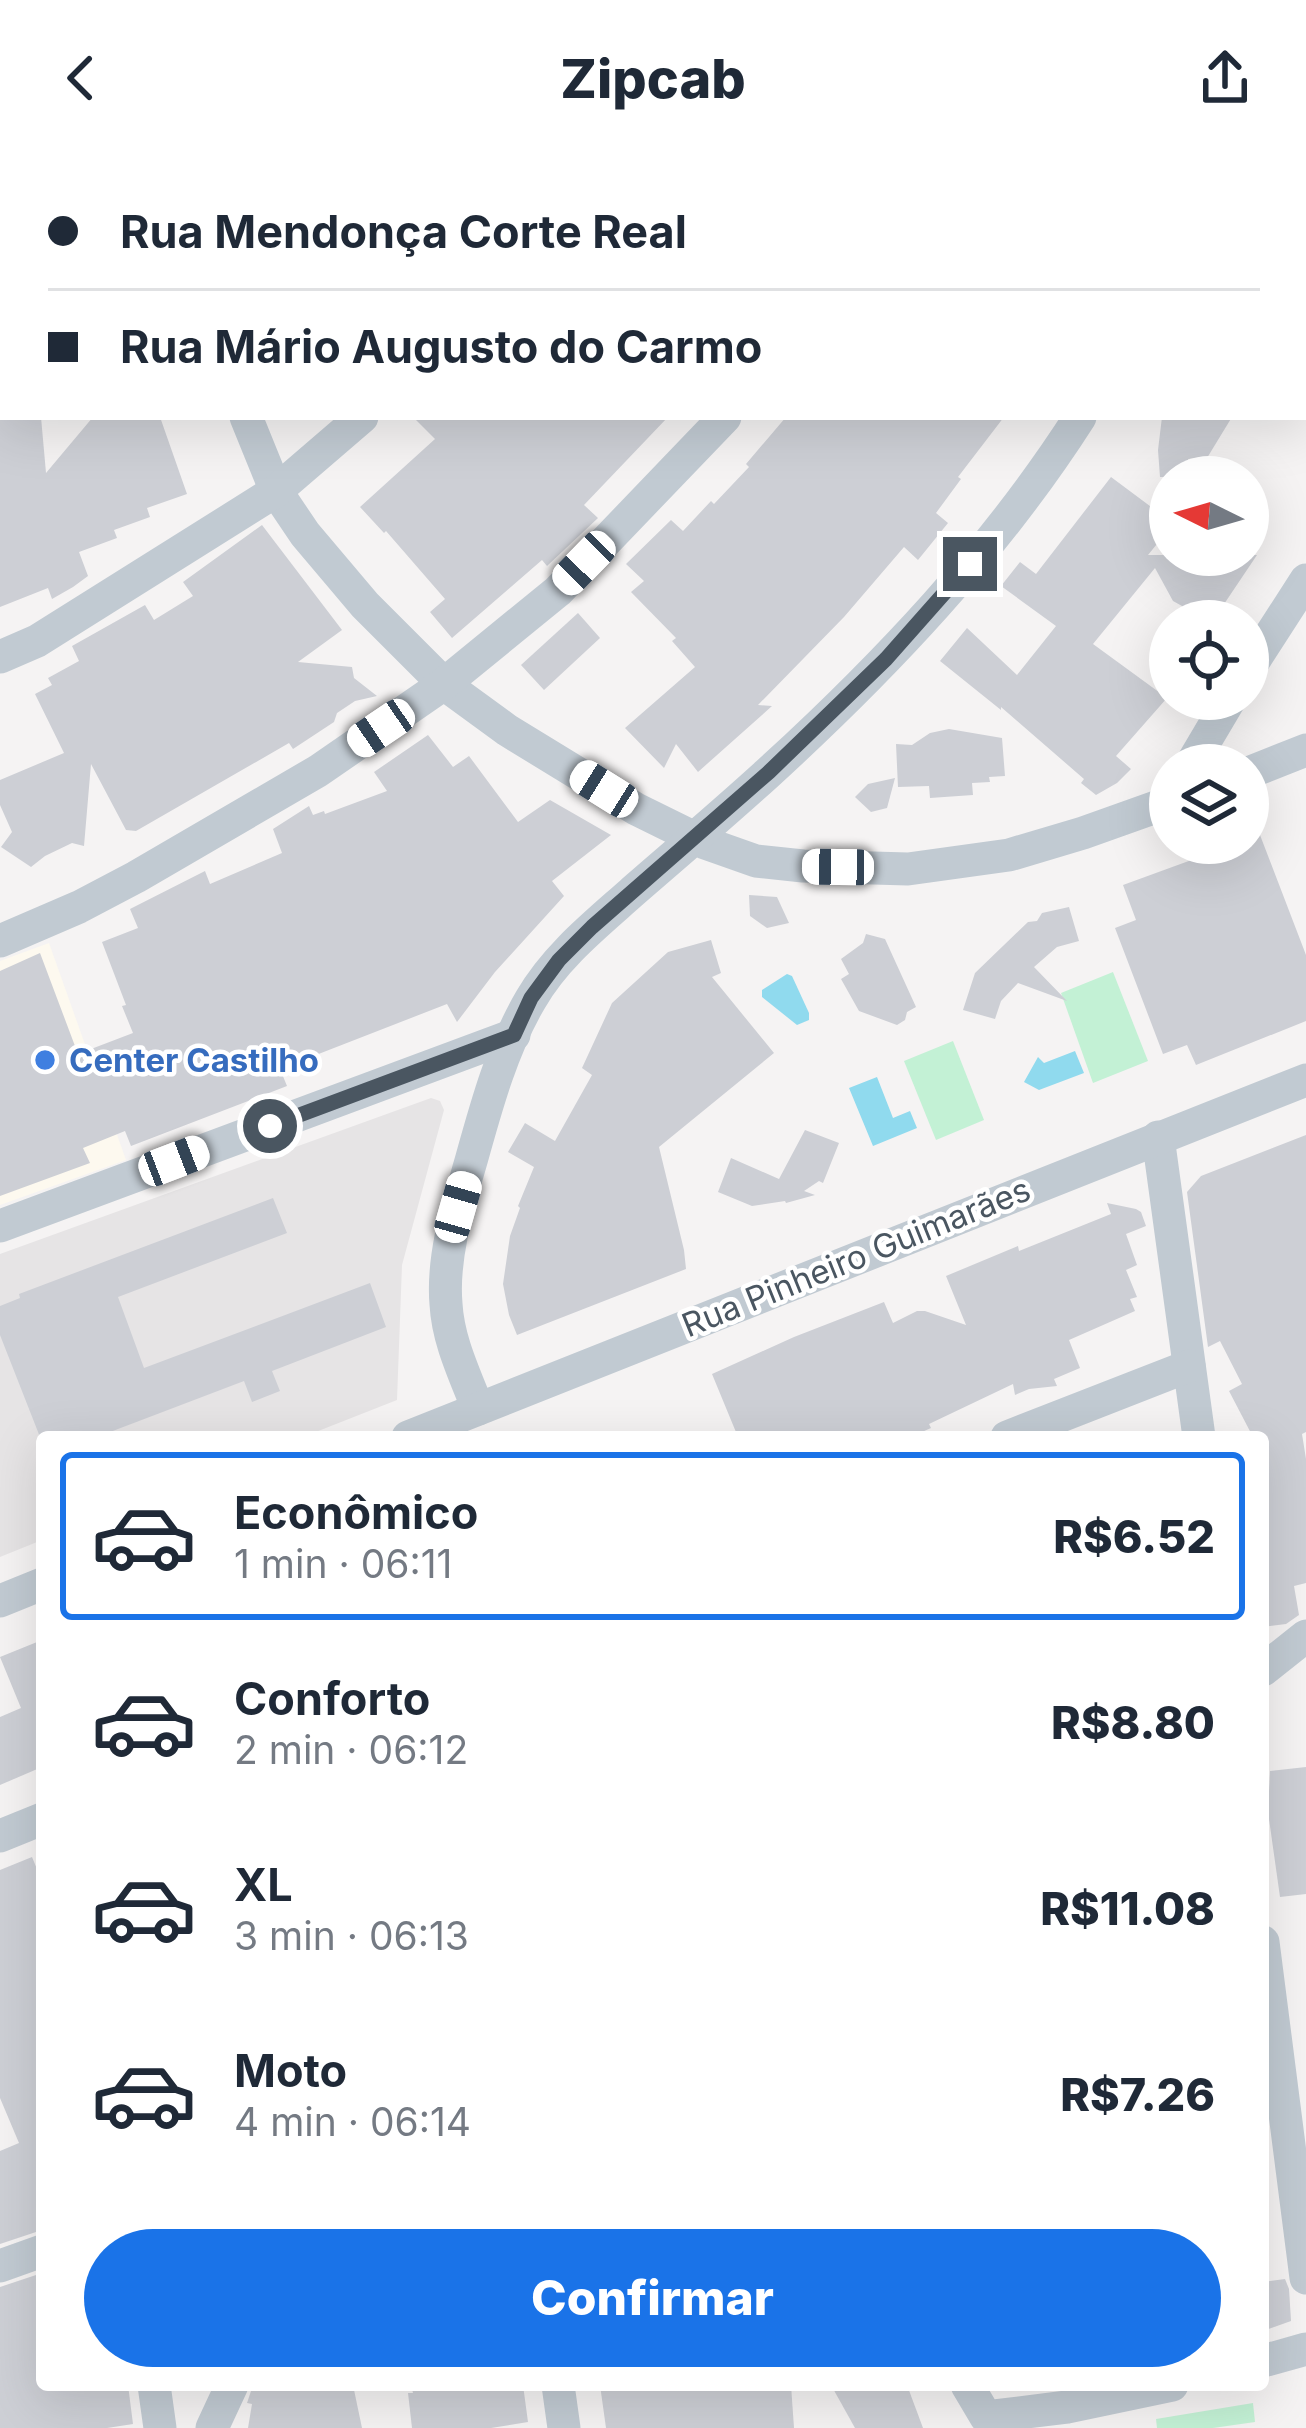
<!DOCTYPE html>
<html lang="pt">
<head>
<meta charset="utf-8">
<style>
  body { margin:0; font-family:Inter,sans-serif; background:#f6f6f7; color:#1f2937; height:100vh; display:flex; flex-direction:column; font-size:45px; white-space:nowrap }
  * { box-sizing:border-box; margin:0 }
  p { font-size:39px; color:#747a83 }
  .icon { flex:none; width:66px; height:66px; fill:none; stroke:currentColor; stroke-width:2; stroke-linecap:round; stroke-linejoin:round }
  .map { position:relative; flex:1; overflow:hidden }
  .panel { position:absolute; left:36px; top:1275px; width:1233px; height:960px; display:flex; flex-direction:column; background:#fff; border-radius:12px; box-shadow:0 12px 48px #0002 }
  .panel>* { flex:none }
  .banner { position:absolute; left:0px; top:0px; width:1308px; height:264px; box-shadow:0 12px 48px #0002; display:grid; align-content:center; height:264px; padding:0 48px; background:#fff }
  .needle { width:78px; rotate:275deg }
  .controls { position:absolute; left:1149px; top:300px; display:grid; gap:24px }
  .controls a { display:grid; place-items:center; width:120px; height:120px; border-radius:50%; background:#fff; box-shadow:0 12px 48px #0002; font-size:60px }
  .end { position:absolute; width:54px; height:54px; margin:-27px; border:15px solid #4a5661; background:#fff; box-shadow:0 0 0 6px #fff }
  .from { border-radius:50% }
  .car { position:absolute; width:36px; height:72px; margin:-36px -18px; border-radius:15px; box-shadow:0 0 9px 3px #0007; background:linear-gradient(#fff 24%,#345 0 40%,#fff 0 76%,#345 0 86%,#fff 0) }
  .banner b { display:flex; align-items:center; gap:42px; height:114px; font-size:45px }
  .banner b+b { border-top:3px solid #e0e1e3 }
  .banner i { width:30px; height:30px; background:#1f2937 }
  ul { padding:21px 0 0; list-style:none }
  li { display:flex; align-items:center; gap:36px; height:168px; margin:0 24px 18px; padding:0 24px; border:6px solid transparent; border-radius:12px }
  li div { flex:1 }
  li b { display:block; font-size:45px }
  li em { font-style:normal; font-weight:800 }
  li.active { border-color:#1a73e8 }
  li>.icon { width:108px; height:108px; stroke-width:1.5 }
  .cta { display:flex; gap:24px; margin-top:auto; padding:24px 48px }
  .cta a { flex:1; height:138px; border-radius:72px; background:#1a73e8; color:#fff; font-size:48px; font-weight:800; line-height:138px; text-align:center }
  header { display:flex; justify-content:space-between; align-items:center; height:156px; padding:0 48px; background:#fff; font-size:54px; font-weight:800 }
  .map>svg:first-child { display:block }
  .commercial { fill:#fdf9ef }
  .education { fill:#e6e4e5 }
  .green { fill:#c3f1d5 }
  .water { fill:#90daee }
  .building { fill:#cdcfd5 }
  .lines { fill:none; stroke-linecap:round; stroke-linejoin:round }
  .minor { stroke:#c1cad2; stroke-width:33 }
  .route { stroke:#4a5661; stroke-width:15 }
  .shop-dot { fill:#3f7fe0; stroke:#fff; stroke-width:4.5 }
  .labels { text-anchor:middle; stroke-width:9; stroke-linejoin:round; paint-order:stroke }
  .shop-label { font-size:33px; font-weight:bold; fill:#366cbe; stroke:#fff; text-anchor:start }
  .street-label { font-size:33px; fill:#4a5661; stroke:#fff }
</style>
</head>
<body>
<header><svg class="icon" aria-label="back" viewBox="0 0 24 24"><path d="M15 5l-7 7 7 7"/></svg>Zipcab<svg class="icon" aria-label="share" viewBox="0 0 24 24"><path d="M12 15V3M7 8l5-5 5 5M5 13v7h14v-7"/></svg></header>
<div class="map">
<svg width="1306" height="2272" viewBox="0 0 1306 2272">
  <rect width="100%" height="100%" fill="#f5f3f3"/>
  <path class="commercial" d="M49,787L126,1004L0,1049V805Z"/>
  <path class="education" d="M431,942L440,945L444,954L402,1109L397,1244L303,1281H42V1384L0,1401V1098Z"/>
  <g class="green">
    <path d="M1113,816L1148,905L1093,927L1061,837Z"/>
    <path d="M953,885L984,964L936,984L904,905Z"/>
    <path d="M1253,2247L1255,2266L1213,2272H1157L1156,2263Z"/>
  </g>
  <g class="water">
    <path d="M787,818L792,820L809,857V864L797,869L762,841V834Z"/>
    <path d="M1075,895L1084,917L1039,934L1024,926L1038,901L1044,907Z"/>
    <path d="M877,921L893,962L910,955L917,972L873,990L849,932Z"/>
  </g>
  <g class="building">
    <path d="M0,261H41L46,317L93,261H160L187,338L147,352L150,361L114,374L117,382L79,396L88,420L73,431L52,443L48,432L0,451Z"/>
    <path d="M413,261H668L584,349L598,362L547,410L542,404L452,482L430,456L445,443L386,375L384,377L360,351L435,283Z"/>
    <path d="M786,261H1004L958,321L961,323L936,357L948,367L918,404L904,391L844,461L758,549L772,550L698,616L676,588L664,612L625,572L695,511L672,485L676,482L631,436L644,425L626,408L671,364L683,375L711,345L714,348L749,311L746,308Z"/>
    <path d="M1162,261H1232L1207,302L1188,303L1193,321H1160L1158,294Z"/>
    <path d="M1111,321L1170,365V372L1148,399H1257L1216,460L1181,454L1182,450L1173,445L1155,412L1093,488L1167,542L1116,600L1131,613L1117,627L1096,639L1081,627L1084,623L1001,551V554L940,505L967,472L1017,519L1056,470L1001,430L1020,406L1036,418Z"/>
    <path d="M262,369L342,474L298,506L352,511L354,522L377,540L355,545L337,557L334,566L293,593L289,587L136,675L126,674L91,608L84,690L72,687L45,700L31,711L1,691L12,676L0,649V624L64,597L35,538L52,529L48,522L79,505L72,490L145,449L154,464L193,440L183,426Z"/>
    <path d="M578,457L600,482L544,534L521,509Z"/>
    <path d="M949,573L1002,582L1005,620L989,621L990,626L972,627L973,639L930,642L929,630L898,631L896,588L912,589L930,577Z"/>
    <path d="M428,579L453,611L469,600L518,666L550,644L611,679L552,725L564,740L495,816L457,866L447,848L280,913L287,930L131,990L125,975L83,992L90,1007L0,1040V815L40,797L78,898L133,877L122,850L126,849L102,786L138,772L130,753L205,715L210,728L282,697L273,673L309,650L313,659L324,655L325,658L387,635L374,616Z"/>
    <path d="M895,622L887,652L871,656L855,641L868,628Z"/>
    <path d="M1260,679L1306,799V865L1196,909L1187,889L1163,898L1115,772L1136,764L1123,729L1238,687H1248V683Z"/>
    <path d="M749,739L777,741L789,767L767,772L750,760Z"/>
    <path d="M1069,751L1079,785L1057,791L1034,811L1067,845L1018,827L1001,845L995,863L963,854L975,817L1028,766L1037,765L1042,757Z"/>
    <path d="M866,778L885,783L916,851L907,856L905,864L897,869L859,855L841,823L849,818L841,803L863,787Z"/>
    <path d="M711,784L721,817L712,821L774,897L659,991L684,1094L686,1113L517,1179L509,1159L503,1128L510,1080L520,1052L518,1050L534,1011L508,996L525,967L555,985L592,919L582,912L612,847L668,796Z"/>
    <path d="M805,974L839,987L823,1027L819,1025L804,1035L815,1039L786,1047L785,1045L752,1050L718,1036L731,1002L779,1023Z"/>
    <path d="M1306,979V1276L1302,1278L1306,1303V1427L1294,1430L1299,1459L1286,1468L1263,1471V1281H1253L1229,1235L1242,1228L1220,1185L1208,1191L1187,1036L1201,1020Z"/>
    <path d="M273,1042L287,1077L118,1141L144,1212L370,1127L386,1171L272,1215L280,1235L252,1246L244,1225L97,1281H40L0,1179V1150L20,1142L19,1138Z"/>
    <path d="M1107,1047L1136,1053L1141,1056L1146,1070L1126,1078L1137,1109L1126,1114L1137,1141L1130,1143L1135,1155L1069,1184L1080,1212L1054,1223L1057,1230L1029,1233L1015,1239L1013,1228L929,1268L931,1272L922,1276L924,1281H738L712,1218L794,1181L884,1146L893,1167L917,1155H925L966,1169L946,1120L1018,1090L1019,1095L1111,1058Z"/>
    <path d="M42,1484V1611L0,1629V1561L21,1552L0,1501Z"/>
    <path d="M1306,1611V1738L1280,1741L1268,1656L1270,1615Z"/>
    <path d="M32,1701L37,1713L42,1712V2074L0,2088V1995L19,1987L0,1942V1714Z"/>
    <path d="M42,2117V2229H128L133,2268L107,2272H0V2131Z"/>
    <path d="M1285,2123L1289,2133L1291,2165L1263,2175V2126Z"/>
    <path d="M253,2229H353L362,2272H248L252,2248L247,2247Z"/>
    <path d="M411,2229H523L528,2266L491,2272H412L408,2237H413Z"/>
    <path d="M600,2229H791L794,2272H606Z"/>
    <path d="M831,2229H907L923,2272H855Z"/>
  </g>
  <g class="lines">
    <g class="minor">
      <path d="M184,0L185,3"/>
      <path d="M465,3L466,0"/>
      <path d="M600,3L602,0"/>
      <path d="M914,3L915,0"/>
      <path d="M1225,3L1227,0"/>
      <path d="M246,261L276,335L305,378L365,449L444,528L507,574L636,653L705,687L756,705L803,710L908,713L1009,699L1083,677L1170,646"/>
      <path d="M0,501L37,485L276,335L362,261"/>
      <path d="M1248,514L1306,424"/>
      <path d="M1191,609L1230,543"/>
      <path d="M1248,617L1306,594"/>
      <path d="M0,785L79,751L136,721L318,615L444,528L558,435L725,261"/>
      <path d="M1158,981L1199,1281"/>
      <path d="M0,1070L514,879"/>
      <path d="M478,1253C465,1219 448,1185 446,1148C442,1101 458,1050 471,1005C486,951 502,892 531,843C555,801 595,769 631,737C677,697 723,658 768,617C884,511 995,394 1080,261"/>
      <path d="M408,1281L1306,924"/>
      <path d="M1007,1281L1189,1210"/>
      <path d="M0,1445L42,1428"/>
      <path d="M1263,1514L1306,1480"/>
      <path d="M0,1680L42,1663"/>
      <path d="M1263,1786L1306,2122"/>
      <path d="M0,2110L42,2095"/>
      <path d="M1263,2205L1306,2193"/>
      <path d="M154,2229L160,2272"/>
      <path d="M558,2229L564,2272"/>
      <path d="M967,2229L986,2261L1067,2251L1172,2229"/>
      <path d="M212,2272L232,2229"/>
    </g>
  </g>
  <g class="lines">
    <path class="route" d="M270,970L514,879L531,842L559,804L592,771L769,616L886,503L970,408"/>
  </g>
  <circle class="shop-dot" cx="45" cy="904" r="12"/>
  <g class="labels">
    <g class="shop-label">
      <text x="69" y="916">Center Castilho</text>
    </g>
    <g class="street-label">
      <text transform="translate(856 1101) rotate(-22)" y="12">Rua Pinheiro Guimarães</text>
    </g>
  </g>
</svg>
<div class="controls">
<a><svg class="needle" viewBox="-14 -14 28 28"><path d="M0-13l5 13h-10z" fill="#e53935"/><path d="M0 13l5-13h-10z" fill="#747a83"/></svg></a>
<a><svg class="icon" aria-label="locate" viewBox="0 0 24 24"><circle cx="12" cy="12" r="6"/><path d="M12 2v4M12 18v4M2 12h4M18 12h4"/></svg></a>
<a><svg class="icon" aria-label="layers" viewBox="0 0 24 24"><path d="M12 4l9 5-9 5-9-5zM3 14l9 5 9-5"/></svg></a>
</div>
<i class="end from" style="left:270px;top:970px"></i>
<i class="end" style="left:970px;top:408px"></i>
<i class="car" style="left:584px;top:407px;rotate:224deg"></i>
<i class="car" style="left:381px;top:572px;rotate:236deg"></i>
<i class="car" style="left:604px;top:633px;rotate:302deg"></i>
<i class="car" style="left:838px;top:711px;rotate:271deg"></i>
<i class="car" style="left:174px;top:1005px;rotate:69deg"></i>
<i class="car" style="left:458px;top:1051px;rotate:16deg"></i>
<div class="banner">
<b><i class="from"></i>Rua Mendonça Corte Real</b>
<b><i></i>Rua Mário Augusto do Carmo</b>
</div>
<section class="panel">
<ul>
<li class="active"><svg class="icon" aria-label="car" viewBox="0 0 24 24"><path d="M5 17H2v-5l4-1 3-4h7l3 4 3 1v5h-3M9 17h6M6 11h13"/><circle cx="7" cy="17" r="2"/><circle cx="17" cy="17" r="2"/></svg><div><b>Econômico</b><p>1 min · 06:11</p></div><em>R$6.52</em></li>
<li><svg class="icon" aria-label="car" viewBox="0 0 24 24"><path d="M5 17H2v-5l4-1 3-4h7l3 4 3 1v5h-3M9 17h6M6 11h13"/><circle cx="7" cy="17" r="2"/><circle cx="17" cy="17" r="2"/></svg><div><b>Conforto</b><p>2 min · 06:12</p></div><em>R$8.80</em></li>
<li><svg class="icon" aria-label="car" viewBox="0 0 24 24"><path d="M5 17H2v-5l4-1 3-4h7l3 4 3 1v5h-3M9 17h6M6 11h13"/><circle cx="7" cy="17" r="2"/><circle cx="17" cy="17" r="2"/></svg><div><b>XL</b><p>3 min · 06:13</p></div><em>R$11.08</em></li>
<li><svg class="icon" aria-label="car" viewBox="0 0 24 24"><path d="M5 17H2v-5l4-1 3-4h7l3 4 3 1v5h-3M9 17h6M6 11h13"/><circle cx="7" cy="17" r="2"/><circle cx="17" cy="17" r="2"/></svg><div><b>Moto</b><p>4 min · 06:14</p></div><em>R$7.26</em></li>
</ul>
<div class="cta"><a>Confirmar</a></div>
</section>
</div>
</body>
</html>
